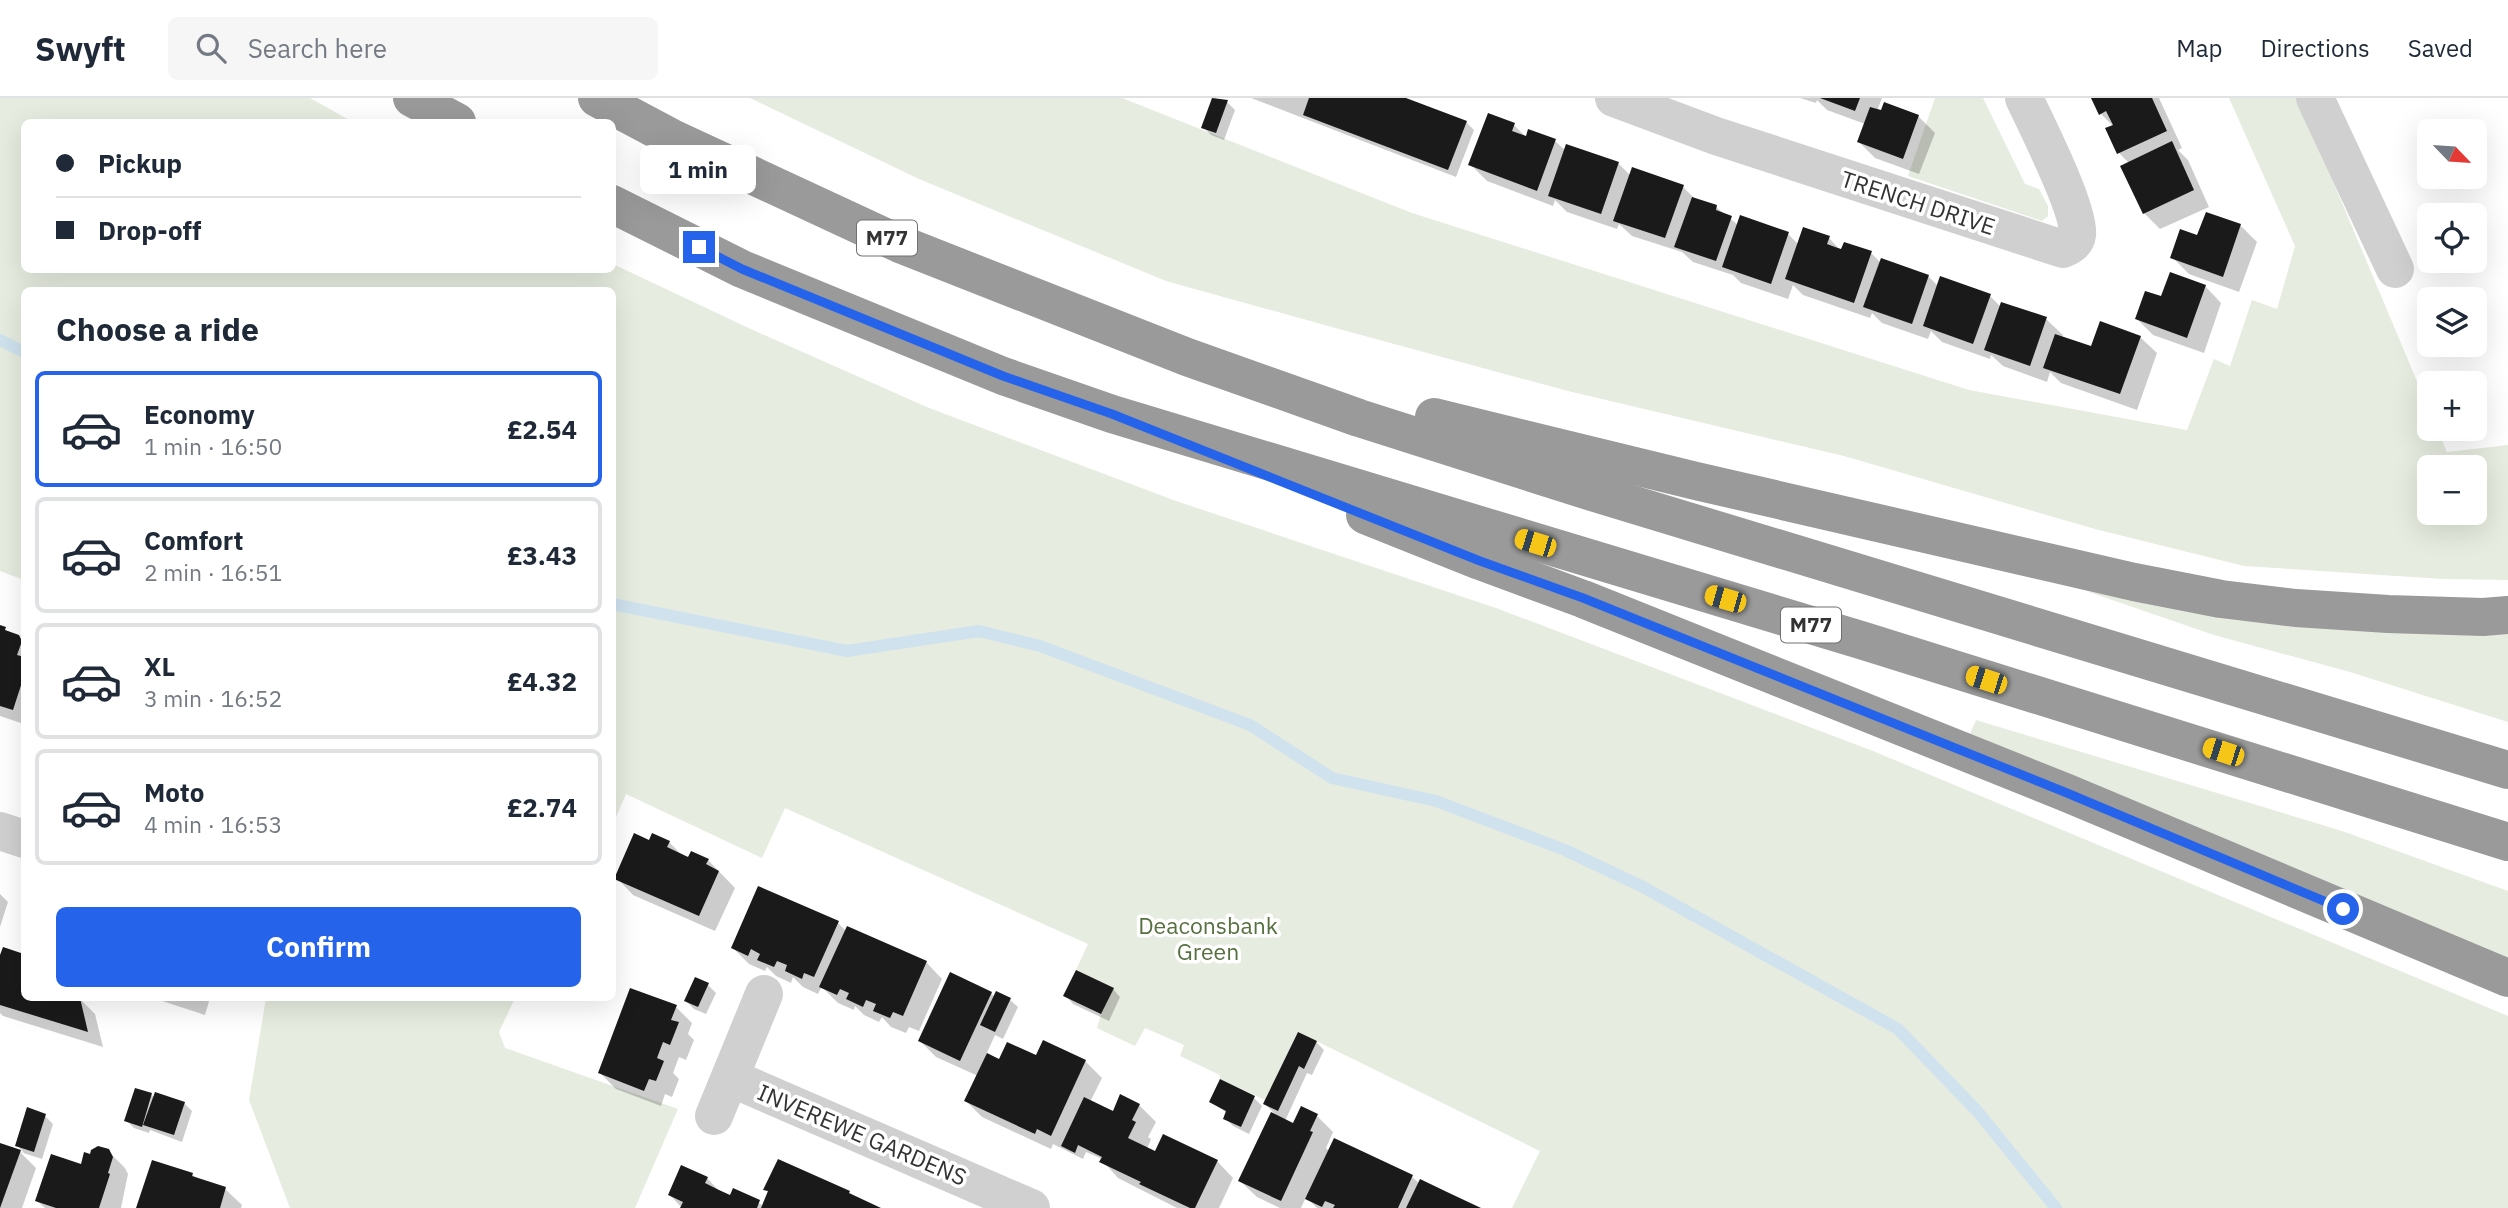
<!DOCTYPE html>
<html lang="en">
<head>
<meta charset="utf-8">
<style>
  body { margin:0; font-family:"IBM Plex Sans",sans-serif; background:#f6f6f7; color:#1f2937; height:100vh; display:flex; flex-direction:column; font-size:26px; white-space:nowrap }
  * { box-sizing:border-box; margin:0 }
  p { font-size:23px; color:#747a83 }
  .icon { flex:none; width:38px; height:38px; fill:none; stroke:currentColor; stroke-width:2; stroke-linecap:round; stroke-linejoin:round }
  .map { position:relative; flex:1; overflow:hidden }
  .drawer { position:absolute; left:21px; top:189px; width:595px; height:714px; display:flex; flex-direction:column; background:#fff; border-radius:10px; box-shadow:0 7px 28px #0002 }
  .drawer>* { flex:none }
  .banner { position:absolute; left:21px; top:21px; width:595px; height:154px; border-radius:10px; box-shadow:0 7px 28px #0002; display:grid; align-content:center; height:154px; padding:0 35px; background:#fff }
  .needle { width:46px; rotate:115deg }
  .controls { position:absolute; left:2417px; top:21px; display:grid; gap:14px }
  .controls a { display:grid; place-items:center; width:70px; height:70px; border-radius:10px; background:#fff; box-shadow:0 7px 28px #0002; font-size:35px }
  .end { position:absolute; width:32px; height:32px; margin:-16px; border:9px solid #2563eb; background:#fff; box-shadow:0 0 0 4px #fff }
  .from { border-radius:50% }
  .bubble { position:absolute; height:49px; border-radius:10px; background:#fff; box-shadow:0 7px 28px #0002; font-size:23px; font-weight:700; line-height:49px; text-align:center }
  .car { position:absolute; width:21px; height:42px; margin:-21px -10px; border-radius:9px; box-shadow:0 0 5px 2px #0007; background:linear-gradient(#f5c518 24%,#345 0 40%,#f5c518 0 76%,#345 0 86%,#f5c518 0) }
  .banner b { display:flex; align-items:center; gap:24px; height:66px; font-size:26px }
  .banner b+b { border-top:2px solid #e0e1e3 }
  .banner i { width:18px; height:18px; background:#1f2937 }
  ul { padding:0; list-style:none }
  li { display:flex; align-items:center; gap:21px; height:116px; margin:0 14px 10px; padding:0 21px; border:4px solid #e0e1e3; border-radius:10px }
  li div { flex:1 }
  li b { display:block; font-size:26px }
  li em { font-style:normal; font-weight:700 }
  li.active { border-color:#2563eb }
  li>.icon { width:63px; height:63px; stroke-width:1.5 }
  h2 { padding:0 35px; font-size:32px; line-height:84px }
  .action { display:flex; gap:14px; margin-top:auto; padding:14px 35px }
  .action a { flex:1; height:80px; border-radius:10px; background:#2563eb; color:#fff; font-size:28px; font-weight:700; line-height:80px; text-align:center }
  header { display:flex; align-items:center; gap:42px; box-sizing:border-box; height:98px; padding:0 35px; background:#fff; border-bottom:2px solid #e0e1e3 }
  header strong { font-size:33px }
  nav { display:flex; gap:38px; margin-inline-start:auto; font-size:24px }
  .search { width:490px; height:63px; background:#f6f6f7; display:flex; align-items:center; gap:18px; box-sizing:border-box; padding:0 24px; border-radius:10px; color:#747a83; font-size:26px }
  .map>svg:first-child { display:block }
  .green { fill:#e6ecdf; fill-rule:evenodd }
  .shadow { fill:#0003 }
  .lines { fill:none; stroke-linecap:round; stroke-linejoin:round }
  .stream { stroke:#cfe2ee; stroke-width:12 }
  .building { fill:#1a1a1a }
  .minor { stroke:#d0d0d0; stroke-width:38 }
  .highway { stroke:#9a9a9a; stroke-width:38 }
  .route { stroke:#2563eb; stroke-width:9 }
  .labels { text-anchor:middle; stroke-width:7; stroke-linejoin:round; paint-order:stroke }
  .shield { fill:#fff; stroke:#707070; stroke-width:2 }
  .shield-label { font-size:21px; font-weight:bold; fill:#333 }
  .street-label { font-size:23px; fill:#333; stroke:#fff }
  .park-label { font-size:23px; fill:#56703f; stroke:#fff }
</style>
</head>
<body>
<header>
<strong>Swyft</strong>
<div class="search"><svg class="icon" aria-label="search" viewBox="0 0 24 24"><circle cx="10" cy="10" r="6"/><path d="M15 15l6 6"/></svg>Search here</div>
<nav><a>Map</a><a>Directions</a><a>Saved</a></nav>
</header>
<div class="map">
<svg width="2508" height="1110" viewBox="0 0 2508 1110">
  <rect width="100%" height="100%" fill="#fff"/>
  <g class="green">
    <path d="M0,0H310L353,24H24V172H612L613,166L755,233L929,310L1176,403L1496,510L1873,653L2508,918V1110H1512L1540,1053L1298,934L1265,1002L1220,981V977L1180,958L1184,947L1145,930L1135,948L1097,930L1101,916L1113,890L1076,872L1088,846L785,710L762,760L626,696L613,726L612,192H24V482L0,473Z"/>
    <path d="M750,0H1122L1412,115L1969,292L2187,332L2214,261L2230,268L2252,202L2277,211L2295,148L2229,0H2298L2429,312V331H2437L2447,354L2508,347V482L2443,481L2244,468L2095,431L1844,358L1568,293L1339,231L1166,183L919,81ZM2429,369H2474V415H2429Z"/>
    <path d="M1935,0H1983L2025,86L2039,91L2048,108V118L2042,123L1908,78Z"/>
    <path d="M2086,493L2238,517L2508,533V624L2350,574L2214,537Z"/>
    <path d="M1976,622L2342,733L2508,793V862L1969,638Z"/>
    <path d="M266,900H515L499,934L505,950L678,1011L635,1110H290L249,1002Z"/>
  </g>
  <g class="shadow">
    <path d="M1214,0L1227,4L1235,12L1224,42L1211,37L1203,29Z"/>
    <path d="M1251,0H1402L1466,24L1474,32L1456,79Z"/>
    <path d="M1800,0H1882L1877,13L1918,18L1935,35L1919,76L1875,60L1859,44L1865,26L1827,12L1817,2L1816,5Z"/>
    <path d="M2093,0H2159L2182,50L2178,52L2188,62L2209,109L2160,131L2144,115L2129,65L2119,55L2113,28L2101,16Z"/>
    <path d="M1514,27L1527,40L1529,33L1555,43L1566,53L1567,48L1619,66L1631,78L1683,89L1696,102L1716,109L1738,127L1788,136L1798,146L1829,140L1842,154L1871,155L1881,165L1928,178L1939,189L1990,198L2001,209L2003,206L2046,221L2063,237L2062,240L2092,251L2140,239L2157,255L2137,312L2061,285L2050,274L2047,284L2003,268L1991,257L1990,261L1942,244L1931,233L1928,241L1882,225L1872,215L1870,220L1803,197L1793,187L1788,201L1741,185L1733,177L1693,164L1682,154L1632,138L1619,126L1617,131L1567,114L1555,102L1553,108L1487,83L1470,66Z"/>
    <path d="M2240,127L2257,144L2239,194L2189,176L2173,160L2198,139Z"/>
    <path d="M2205,188L2221,205L2204,255L2153,237L2137,221L2162,201Z"/>
    <path d="M0,529L18,539L24,545V626L0,618Z"/>
    <path d="M650,744H669L683,758L708,762L735,790L715,833L633,797L617,780Z"/>
    <path d="M0,796L8,804L0,829Z"/>
    <path d="M838,825L846,833L926,864L942,881L919,933L909,929L906,935L891,929L882,919L879,924L864,917L855,908L854,912L838,905L824,891L821,890L818,896L803,889L793,879L791,885L776,878L767,869L765,873L749,866L733,850Z"/>
    <path d="M4,851L24,858V900H79L95,916L103,949L3,918L0,915V862Z"/>
    <path d="M708,887L716,895L706,916L694,911L686,903Z"/>
    <path d="M1113,891L1120,899L1109,923L1073,906L1066,898Z"/>
    <path d="M991,895L995,900L1010,902L1018,909L1003,941L995,937L986,957L1000,963L1037,960L1044,944L1085,963L1102,980L1090,1004L1113,1015L1139,1007L1156,1024L1148,1039L1151,1041L1147,1051L1156,1055L1217,1063L1233,1080L1219,1110H1177L1118,1080L1100,1060L1086,1054L1083,1061L1053,1046L1051,1051L982,1019L966,1003L978,978L936,959L920,943Z"/>
    <path d="M153,900H210L205,917Z"/>
    <path d="M676,909L692,925L688,936L694,942L686,962L679,959L673,975L679,981L672,999L665,996L661,1008L616,991L600,975Z"/>
    <path d="M1316,944L1324,952L1312,977L1307,975L1285,1023L1294,1027L1317,1018L1333,1034L1326,1050L1329,1053L1412,1079L1420,1086L1477,1110H1317L1306,1099L1301,1110H1280L1257,1099L1240,1083L1279,1020L1265,1006Z"/>
    <path d="M1221,984L1254,1000L1262,1008L1249,1036L1233,1028L1225,1020L1227,1015L1211,1004Z"/>
    <path d="M151,997L155,1000L184,1005L192,1013L182,1044L150,1032L149,1035L134,1030L126,1022Z"/>
    <path d="M45,1018L53,1026L42,1061L20,1054L36,1070L22,1110H0V1046L24,1055L17,1047Z"/>
    <path d="M108,1053L125,1070L128,1076L121,1110H45L37,1103L81,1068Z"/>
    <path d="M192,1076L197,1081L225,1091L242,1107L241,1110H138Z"/>
    <path d="M707,1080L720,1094L731,1099L734,1093L764,1108L769,1095L766,1091L878,1110H682L670,1097Z"/>
  </g>
  <g class="lines">
    <g class="stream">
      <path d="M0,242L24,254"/>
      <path d="M612,506L847,553L979,533L1040,548L1250,627L1332,680L1436,703L1565,752L1643,789L1898,931L1977,1013L2056,1110"/>
    </g>
  </g>
  <g class="building">
    <path d="M1212,0L1228,2L1216,35L1201,30Z"/>
    <path d="M1309,0H1406L1467,23L1448,72L1303,17Z"/>
    <path d="M1820,0H1860L1855,13Z"/>
    <path d="M2091,0H2152L2167,33L2117,56L2105,30L2113,27L2106,13L2099,17Z"/>
    <path d="M1884,4L1919,17L1903,61L1857,44L1870,9L1881,12Z"/>
    <path d="M1488,15L1515,25L1512,33L1526,38L1528,31L1556,41L1537,93L1468,67Z"/>
    <path d="M2172,43L2194,92L2143,116L2120,68Z"/>
    <path d="M1566,46L1619,64L1601,116L1548,98Z"/>
    <path d="M1632,69L1684,87L1665,140L1613,123Z"/>
    <path d="M1692,99L1717,107L1716,112L1732,118L1716,163L1674,149Z"/>
    <path d="M2206,114L2241,126L2223,179L2170,160L2180,131L2197,137Z"/>
    <path d="M1740,117L1789,134L1771,186L1722,169Z"/>
    <path d="M1803,129L1830,138L1827,146L1835,149L1841,151L1844,144L1872,153L1854,205L1785,181Z"/>
    <path d="M1881,160L1929,177L1912,226L1863,209Z"/>
    <path d="M2170,174L2206,187L2187,240L2135,221L2145,193L2161,198Z"/>
    <path d="M1940,178L1991,196L1973,246L1923,228Z"/>
    <path d="M2001,204L2047,219L2030,268L1984,252Z"/>
    <path d="M2100,223L2141,238L2120,296L2043,270L2055,236L2091,248Z"/>
    <path d="M0,527L6,529L5,532L19,537L22,543L17,557L24,559V578L13,612L0,608Z"/>
    <path d="M634,735L649,742L652,735L670,743L667,749L688,759L691,753L709,761L706,766L719,773L699,818L614,781Z"/>
    <path d="M758,788L839,823L814,879L804,875L802,881L785,873L787,867L777,863L774,869L757,862L760,856L751,851L748,858L731,850Z"/>
    <path d="M847,828L927,863L903,918L893,914L890,920L873,913L876,906L866,902L863,909L846,901L849,895L840,891L837,897L819,889Z"/>
    <path d="M3,849L24,856V900H80L88,934L0,907V857Z"/>
    <path d="M1076,872L1114,890L1101,916L1063,898Z"/>
    <path d="M950,874L992,894L960,963L918,943Z"/>
    <path d="M695,879L709,885L698,909L684,903Z"/>
    <path d="M630,890L677,907L671,922L679,924L670,947L663,944L657,960L664,963L656,983L649,981L644,993L598,975Z"/>
    <path d="M996,893L1011,900L995,934L980,927Z"/>
    <path d="M1298,934L1317,943L1304,971L1299,968L1278,1013L1263,1006Z"/>
    <path d="M1043,942L1086,962L1051,1038L1037,1031L1035,1036L964,1003L987,955L999,961L1007,944L1036,957Z"/>
    <path d="M1220,981L1255,998L1241,1029L1223,1021L1226,1013L1209,1004Z"/>
    <path d="M135,990L152,995L142,1029L124,1023Z"/>
    <path d="M155,994L185,1004L174,1037L143,1027Z"/>
    <path d="M1120,996L1140,1006L1132,1022L1136,1024L1128,1040L1155,1053L1163,1036L1218,1062L1195,1110H1190L1139,1086L1141,1084L1099,1064L1102,1059L1078,1047L1075,1055L1061,1048L1084,999L1113,1013Z"/>
    <path d="M1301,1008L1318,1016L1310,1033L1313,1034L1281,1103L1238,1083L1271,1014L1293,1025Z"/>
    <path d="M27,1009L46,1016L34,1054L15,1048Z"/>
    <path d="M1334,1040L1413,1077L1398,1110H1333L1335,1107L1325,1103L1322,1109L1305,1101Z"/>
    <path d="M0,1045L21,1052L0,1110Z"/>
    <path d="M98,1048L109,1051L113,1059L108,1075L110,1076L99,1110H56L35,1103L51,1056L81,1066L84,1054L90,1056L91,1052Z"/>
    <path d="M778,1061L850,1093L849,1095L881,1110H761L768,1093L763,1092Z"/>
    <path d="M152,1062L193,1075L192,1078L226,1089L220,1110H136Z"/>
    <path d="M681,1067L708,1079L705,1085L719,1092L730,1097L733,1090L760,1102L757,1110H680L683,1104L668,1097Z"/>
    <path d="M1420,1081L1447,1094L1481,1110H1406Z"/>
  </g>
  <g class="lines">
    <g class="minor">
      <path d="M1614,0L1716,38L2063,151C2069,148 2076,145 2077,137C2081,114 2036,26 2024,0"/>
      <path d="M2315,0L2395,171"/>
      <path d="M0,733L24,741"/>
      <path d="M731,980L1031,1110"/>
      <path d="M714,1018L764,896"/>
    </g>
    <g class="highway">
      <path d="M412,0L457,24"/>
      <path d="M597,0L674,41L900,146L1187,259L1359,320L1582,391L2508,672"/>
      <path d="M612,106L742,171L1003,278L1112,316L1864,543L2508,744"/>
      <path d="M1434,319L1696,383L2134,484L2221,501L2296,510L2388,516L2483,519L2508,517"/>
      <path d="M1365,417L1480,463L1583,501L2067,695L2508,880"/>
    </g>
  </g>
  <g class="lines">
    <path class="route" d="M699,149L742,171L1003,278L1112,316L1480,463L1583,500L2067,695L2343,811"/>
  </g>
  <g class="labels">
    <g class="shield">
      <rect x="857" y="122.5" width="60" height="35" rx="5"/>
      <rect x="1781" y="509.5" width="60" height="35" rx="5"/>
    </g>
    <g class="shield-label">
      <text x="887" y="147">M77</text>
      <text x="1811" y="534">M77</text>
    </g>
    <g class="street-label">
      <text transform="translate(1918 105) rotate(18)" y="8">TRENCH DRIVE</text>
      <text transform="translate(862 1037) rotate(23)" y="8">INVEREWE GARDENS</text>
    </g>
    <g class="park-label">
      <text x="1208" y="836">Deaconsbank<tspan x="1208" dy="26">Green</tspan></text>
    </g>
  </g>
</svg>
<div class="controls">
<a><svg class="needle" viewBox="-14 -14 28 28"><path d="M0-13l5 13h-10z" fill="#e53935"/><path d="M0 13l5-13h-10z" fill="#747a83"/></svg></a>
<a><svg class="icon" aria-label="locate" viewBox="0 0 24 24"><circle cx="12" cy="12" r="6"/><path d="M12 2v4M12 18v4M2 12h4M18 12h4"/></svg></a>
<a><svg class="icon" aria-label="layers" viewBox="0 0 24 24"><path d="M12 4l9 5-9 5-9-5zM3 14l9 5 9-5"/></svg></a>
<a>+</a>
<a>−</a>
</div>
<i class="end from" style="left:2343px;top:811px"></i>
<i class="end" style="left:699px;top:149px"></i>
<div class="bubble" style="left:640px;top:47px;width:116px">1 min</div>
<i class="car" style="left:1535px;top:445px;rotate:287deg"></i>
<i class="car" style="left:1725px;top:501px;rotate:286deg"></i>
<i class="car" style="left:1986px;top:582px;rotate:288deg"></i>
<i class="car" style="left:2223px;top:654px;rotate:288deg"></i>
<div class="banner">
<b><i class="from"></i>Pickup</b>
<b><i></i>Drop-off</b>
</div>
<section class="drawer">
<h2>Choose a ride</h2>
<ul>
<li class="active"><svg class="icon" aria-label="car" viewBox="0 0 24 24"><path d="M5 17H2v-5l4-1 3-4h7l3 4 3 1v5h-3M9 17h6M6 11h13"/><circle cx="7" cy="17" r="2"/><circle cx="17" cy="17" r="2"/></svg><div><b>Economy</b><p>1 min · 16:50</p></div><em>£2.54</em></li>
<li><svg class="icon" aria-label="car" viewBox="0 0 24 24"><path d="M5 17H2v-5l4-1 3-4h7l3 4 3 1v5h-3M9 17h6M6 11h13"/><circle cx="7" cy="17" r="2"/><circle cx="17" cy="17" r="2"/></svg><div><b>Comfort</b><p>2 min · 16:51</p></div><em>£3.43</em></li>
<li><svg class="icon" aria-label="car" viewBox="0 0 24 24"><path d="M5 17H2v-5l4-1 3-4h7l3 4 3 1v5h-3M9 17h6M6 11h13"/><circle cx="7" cy="17" r="2"/><circle cx="17" cy="17" r="2"/></svg><div><b>XL</b><p>3 min · 16:52</p></div><em>£4.32</em></li>
<li><svg class="icon" aria-label="car" viewBox="0 0 24 24"><path d="M5 17H2v-5l4-1 3-4h7l3 4 3 1v5h-3M9 17h6M6 11h13"/><circle cx="7" cy="17" r="2"/><circle cx="17" cy="17" r="2"/></svg><div><b>Moto</b><p>4 min · 16:53</p></div><em>£2.74</em></li>
</ul>
<div class="action"><a>Confirm</a></div>
</section>
</div>
</body>
</html>
